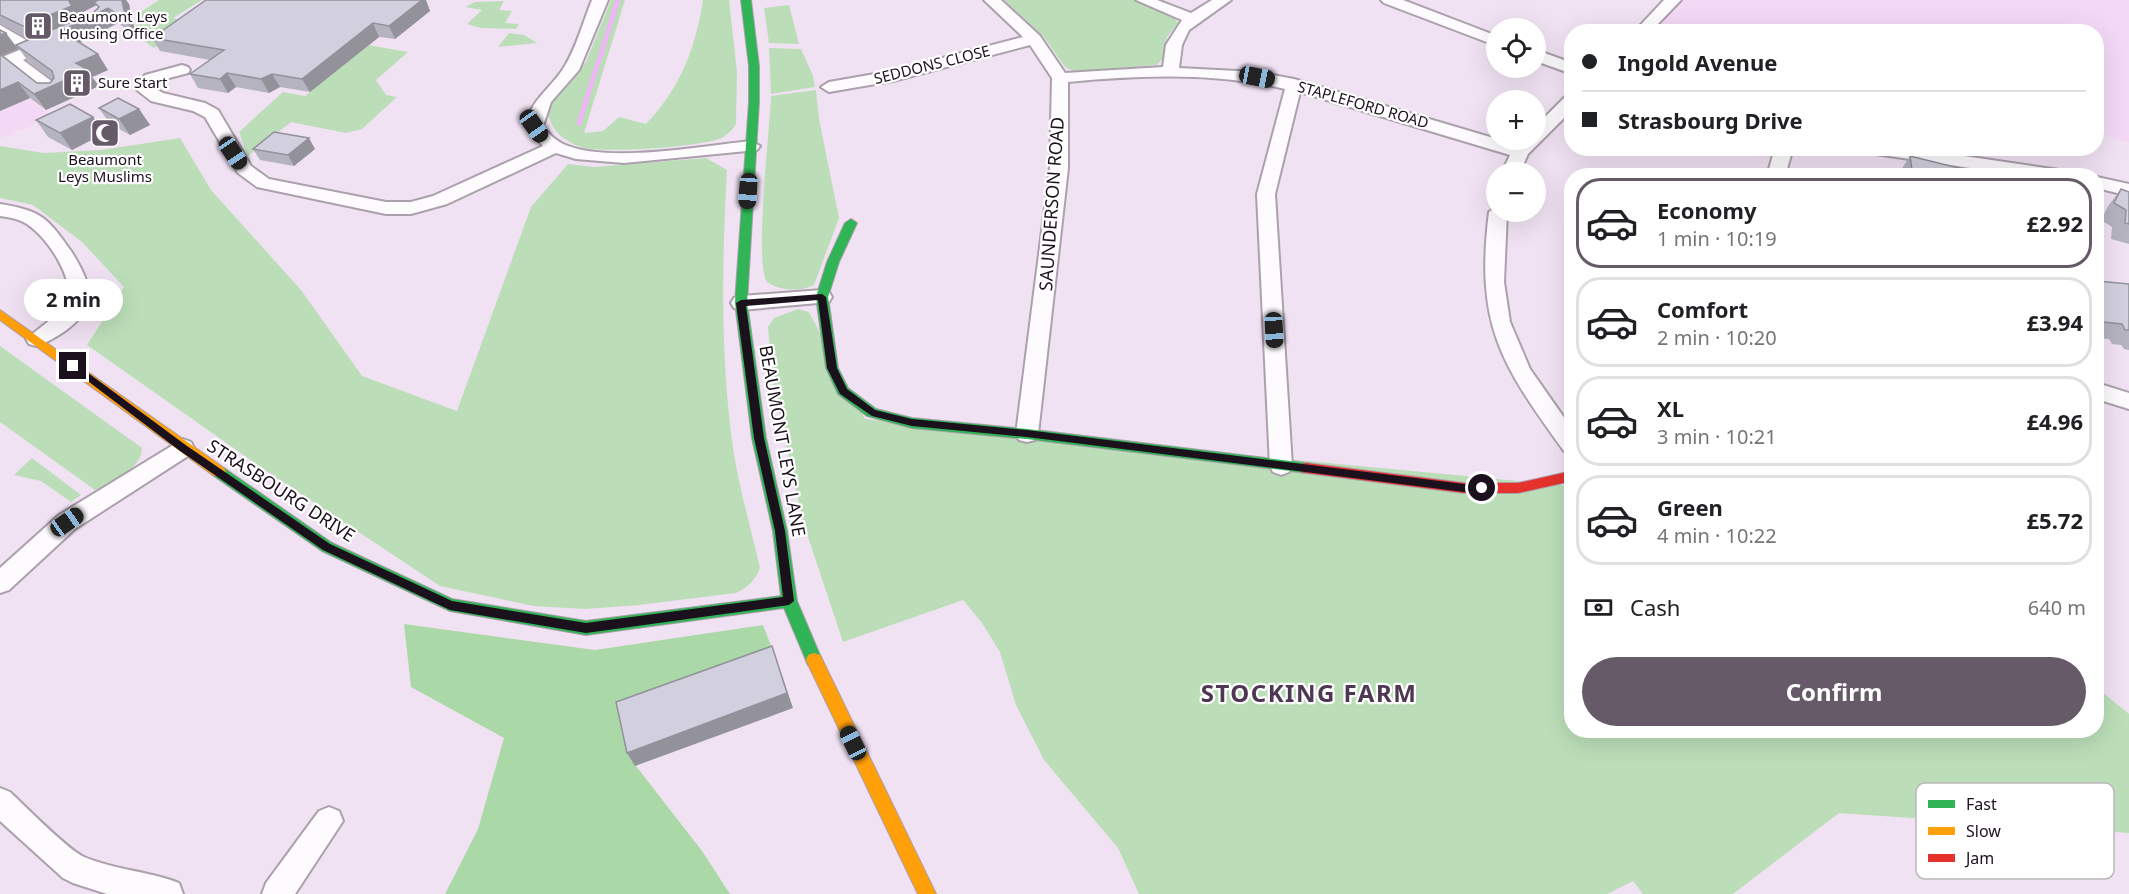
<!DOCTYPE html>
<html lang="en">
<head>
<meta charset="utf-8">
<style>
  body { margin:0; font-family:"Noto Sans",sans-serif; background:#f6f6f6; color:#202124; height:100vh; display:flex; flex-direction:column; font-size:22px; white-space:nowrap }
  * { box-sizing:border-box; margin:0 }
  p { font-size:20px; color:#757577 }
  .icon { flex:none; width:33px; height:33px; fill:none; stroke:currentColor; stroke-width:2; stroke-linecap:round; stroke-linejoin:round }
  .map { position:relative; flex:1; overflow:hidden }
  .drawer { position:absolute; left:1564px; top:168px; width:540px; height:570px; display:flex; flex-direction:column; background:#fff; border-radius:24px; box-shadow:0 6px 24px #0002 }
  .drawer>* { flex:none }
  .banner { position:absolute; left:1564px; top:24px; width:540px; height:132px; border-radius:24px; box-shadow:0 6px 24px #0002; display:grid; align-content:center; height:132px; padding:0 18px; background:#fff }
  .tools { position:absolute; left:1486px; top:18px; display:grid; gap:12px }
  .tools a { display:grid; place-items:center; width:60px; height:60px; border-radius:50%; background:#fff; box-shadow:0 6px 24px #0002; font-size:30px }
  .end { position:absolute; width:27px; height:27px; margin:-14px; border:8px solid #1b111d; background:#fff; box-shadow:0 0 0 3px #fff }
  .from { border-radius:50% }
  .bubble { position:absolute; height:42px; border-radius:21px; background:#fff; box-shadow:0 6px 24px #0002; font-size:20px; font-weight:700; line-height:42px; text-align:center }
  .car { position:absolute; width:18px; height:36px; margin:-18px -9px; border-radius:8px; box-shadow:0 0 4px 2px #0007; background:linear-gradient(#222 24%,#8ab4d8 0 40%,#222 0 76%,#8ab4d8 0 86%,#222 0) }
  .banner b { display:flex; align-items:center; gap:21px; height:57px; font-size:22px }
  .banner b+b { border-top:2px solid #e0e0e0 }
  .banner i { width:15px; height:15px; background:#202124 }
  ul { padding:10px 0 0; list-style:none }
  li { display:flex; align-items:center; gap:18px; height:90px; margin:0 12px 9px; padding:0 6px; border:3px solid #e0e0e0; border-radius:24px }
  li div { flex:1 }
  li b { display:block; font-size:22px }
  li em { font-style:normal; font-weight:700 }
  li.current { border-color:#665a68 }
  li>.icon { width:54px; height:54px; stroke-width:1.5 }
  .pay { display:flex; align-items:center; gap:15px; height:66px; padding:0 18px; font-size:22px }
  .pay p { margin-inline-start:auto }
  .action { display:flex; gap:12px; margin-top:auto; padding:12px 18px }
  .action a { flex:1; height:69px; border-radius:36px; background:#665a68; color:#fff; font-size:24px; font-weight:700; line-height:69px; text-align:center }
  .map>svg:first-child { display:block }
  .built { fill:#f3d9f6 }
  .green { fill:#bbdeb8 }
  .forest { fill:#aad9a7 }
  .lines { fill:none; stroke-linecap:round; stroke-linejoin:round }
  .stream { stroke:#edb6f4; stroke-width:5 }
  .street-casing { stroke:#aca0ad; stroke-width:4 }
  .fast-casing { stroke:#aca0ad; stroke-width:2 }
  .slow-casing { stroke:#aca0ad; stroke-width:2 }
  .jam-casing { stroke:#aca0ad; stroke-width:2 }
  .street { fill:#fdfbfd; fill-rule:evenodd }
  .fast { fill:#30b455; fill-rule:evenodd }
  .slow { fill:#ff9f0a; fill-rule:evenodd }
  .jam { fill:#e5322d; fill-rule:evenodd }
  .wall { fill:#b5b3bf; fill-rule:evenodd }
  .shaded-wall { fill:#93929b }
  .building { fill:#d2d0de; stroke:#93929b; stroke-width:1.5 }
  .route { fill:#1b111d }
  .labels { text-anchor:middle; stroke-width:4.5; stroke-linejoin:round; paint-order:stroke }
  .far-poi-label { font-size:15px; fill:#1b111d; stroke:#fff; text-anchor:start }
  .far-street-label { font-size:15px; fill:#1b111d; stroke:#fff }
  .street-label { font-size:18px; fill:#1b111d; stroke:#fff }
  .district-label { font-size:24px; font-weight:bold; letter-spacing:1.5px; fill:#4e3752; stroke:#fff }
  .key { fill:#fff; stroke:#bbb8bb; stroke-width:1.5 }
  .key-label { font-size:16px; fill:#1b111d }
</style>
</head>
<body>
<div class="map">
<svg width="2129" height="894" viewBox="0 0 2129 894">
  <rect width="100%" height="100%" fill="#f1e2f3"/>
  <g class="built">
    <path d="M81,0L118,20L27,58L68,88L47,91L29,99L53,116L0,139V24Z"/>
    <path d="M1685,0H2129V143L2097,133V32L1653,31Z"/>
  </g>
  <g class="green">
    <path d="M159,0H202L173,18L182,20L175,34L154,48L127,29L144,22L136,15Z"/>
    <path d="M611,0H625L584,133L603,131L619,117L646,124C680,89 696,47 703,0H729L737,72L736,124C732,131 726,136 719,139C697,147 603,154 581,147C567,142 553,133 549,117L543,118L552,100L586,62Z"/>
    <path d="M1004,0H1137L1172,15L1178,23L1167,37L1163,58L1157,65L1075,72L1065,67L1044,37Z"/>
    <path d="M504,1L499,10L512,11L505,23L519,24L516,29L481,28L467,24L482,10L465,7L475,2Z"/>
    <path d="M789,5L799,44L769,43L764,8Z"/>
    <path d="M509,33L524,35L537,43L498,47Z"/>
    <path d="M368,45L408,52L376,80L386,95L397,97L362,129L346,133L291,122L248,156L239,132L283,92L305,96Z"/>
    <path d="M769,48L801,49L813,76L815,87L771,94Z"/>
    <path d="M816,90L819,119L839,218L814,285C800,292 780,291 767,282C754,263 770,127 771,96Z"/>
    <path d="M180,138L211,190L301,290L362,376L457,411L531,207L568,164L594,167L706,158L727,170C722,263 720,355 733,448C739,488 751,528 760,568C755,580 749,587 736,593L639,605L585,609L533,606L440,586L265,470L87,345L124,287L82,242L33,205L0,198V146L44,153L101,150Z"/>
    <path d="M798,309L809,312L865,419L1572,486V730H2097V688L2129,714V833L1839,813L1733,894H1643L1633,881L1607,894H1139L1118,848L1044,760L1016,705L1000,652L982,623L963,600L843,642L804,525L774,391L768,327L774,318Z"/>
    <path d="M0,346L142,448C142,469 112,482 95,490L0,422Z"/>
    <path d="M32,458L81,495L71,502L41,481L14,475Z"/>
  </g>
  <path class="forest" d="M404,624L595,650L763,625L777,661L624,716L636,766L702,851L730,894H445L478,829L504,738L411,687Z"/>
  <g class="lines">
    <path class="stream" d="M579,123L618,0"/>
    <g class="street-casing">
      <g id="street">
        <path d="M592,0H608L579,70L551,102L543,126C548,133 555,140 563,144C607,164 702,146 751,141L760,146L757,150L624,163L576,159L556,153L447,204L411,214H386L257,187L238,173L205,117L193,111L151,101L137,90L145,75L182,65L188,67L190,70L188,73L158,81L154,88L163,93L205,103L218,110L251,166L269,179L386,202H411L433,196L543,146L525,126C531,100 549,90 563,69C576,49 583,22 592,0Z"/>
        <path d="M984,0H1001L1040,36L1065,73L1163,67L1166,45L1182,20L1136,0H1157L1191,13L1212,0H1231L1189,30L1182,45L1179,68L1257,72L1294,79L1517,145L1523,140H1536V126L1566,96L1572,95V110L1528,154L1520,172H1502L1510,155L1300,92L1275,194L1292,466L1289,472L1281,475L1273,472L1270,466L1257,194L1285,89C1215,72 1139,75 1068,82V168L1038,434L1035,440L1027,442L1019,440L1016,434L1050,168L1052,78L1030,45L893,81L829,92L821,87L829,82L892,71L1023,37Z"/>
        <path d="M1381,0H1403L1497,36V46L1384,3Z"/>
        <path d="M1664,0H1681L1650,32H1634Z"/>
        <path d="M0,25L33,44L50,38L56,40L58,43L56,46L23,60L62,89L64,93L62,97H50L10,65L0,69V58L22,49L0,37Z"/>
        <path d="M1536,50L1572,63V74L1536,61Z"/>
        <path d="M1775,148H1793L1785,176H1767Z"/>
        <path d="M1861,148H1910L2066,171L2075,176H2024L1869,153Z"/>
        <path d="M2097,177L2129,184V196L2097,188Z"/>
        <path d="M0,204C13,206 29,209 40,216C53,224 62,239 71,251C91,283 100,306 65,331C56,337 46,343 36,346L29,344L26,339L69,305C74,278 49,239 27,224C19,219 9,217 0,216Z"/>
        <path d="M1497,206V212H1507L1504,282L1510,322L1530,369L1572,429V453L1564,451C1500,363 1475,324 1489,212Z"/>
        <path d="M822,290L829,292L832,297L829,302L741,310L734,308L731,303L734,298L741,296Z"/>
        <path d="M2097,383L2129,393V409L2097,399Z"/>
        <path d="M183,439L191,442L194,448L191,454L75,529L9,590L0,593V568L59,515Z"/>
        <path d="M0,788L10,792C26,807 68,850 84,857C114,870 149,871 179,883L183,894H107L73,883L63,878L0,821Z"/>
        <path d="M329,807L339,811L343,821L295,894H262L266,883L319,811Z"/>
      </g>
    </g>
    <g class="fast-casing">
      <g id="fast">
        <path d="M741,0H751L759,66V102L747,303L766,438L787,531L797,601L822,660L820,665L814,667L808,665L784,608L586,635L450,611L322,551L214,476L212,472L214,468H224L332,543L452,599L586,621L781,596L773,531L752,438L735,303L749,102V66Z"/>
        <path d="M851,219L857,223L839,262L828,297L838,368L848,388L876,409L912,418L1027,429L1306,463L1311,464L1313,468L1311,472L1306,473L1027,439L912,428L867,416L838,394L826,368L816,297L827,262L845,223Z"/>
      </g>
    </g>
    <g class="slow-casing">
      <g id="slow">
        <path d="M0,310L224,468L226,472L224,476H214L0,320Z"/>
        <path d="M814,653L820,655L936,894H918L806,660L808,655Z"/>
      </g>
    </g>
    <g class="jam-casing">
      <path id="jam" d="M1306,463L1464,483H1518L1572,471V481L1518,493H1464L1306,473L1301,472L1299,468L1301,464Z"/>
    </g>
    <use href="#street" class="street"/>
    <use href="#fast" class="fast"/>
    <use href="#slow" class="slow"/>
    <use href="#jam" class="jam"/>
  </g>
  <g class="wall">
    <path d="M0,0H126L129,4L136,36L118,23L80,43L108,70L92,77L99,86L46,110L30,98L0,111V30L18,49L1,55L37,83H50L53,80L28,61L16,45L29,39L0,24ZM97,5L98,8L94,12L81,18L80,17L83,12Z"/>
    <path d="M206,0H426L430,11L395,39L379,37L310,92L280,87L269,93L236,87L228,93L198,88L190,74L210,60L160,51L152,38Z"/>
    <path d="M99,108L139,109L150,125L130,135L110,124Z"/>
    <path d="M93,117L105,133L72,150L48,137L36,120Z"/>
    <path d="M253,149H315L294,166L260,160Z"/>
    <path d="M1910,156L1987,176H1902L1901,170Z"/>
    <path d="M2121,189L2129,192V244L2111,239L2112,227L2101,220L2108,206Z"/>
    <path d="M2097,281L2129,284V350L2124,349L2121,345L2112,344L2109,339L2097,338Z"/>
  </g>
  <g class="shaded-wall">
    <path d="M70,0H106L83,12L80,17L82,20L108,8L118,23L72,46L34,42L23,26Z"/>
    <path d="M122,0H126L129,4L136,36L126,20Z"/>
    <path d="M422,0H426L430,11L395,39L389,26Z"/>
    <path d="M373,23L379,37L310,92L302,79Z"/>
    <path d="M6,33L18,49L0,56V35Z"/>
    <path d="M98,54L108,70L92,77L99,86L46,110L34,94L83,73L76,63Z"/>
    <path d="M227,73L236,87L228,93L220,79Z"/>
    <path d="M272,74L280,87L269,93L261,79Z"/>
    <path d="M18,82L30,98L0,111V90Z"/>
    <path d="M139,109L150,125L130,135L119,119Z"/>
    <path d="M93,117L105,133L72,150L60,133Z"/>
    <path d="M309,138L315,149L294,166L288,155Z"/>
    <path d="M772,646L793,708L635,766L627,753Z"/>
  </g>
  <g class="building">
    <path d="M0,0H70L69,1L72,6L23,26L0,15Z"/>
    <path d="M98,0H122L126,20L108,8L61,31L98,54L76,63L88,70L34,94L18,82L0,90V54L37,83H50L54,78L52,71L16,45L94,12L99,7L94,2Z"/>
    <path d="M206,0H422L389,26L373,23L302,79L272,74L261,79L227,73L220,79L190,74L224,50L152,38Z"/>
    <path d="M0,30L6,33L0,35Z"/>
    <path d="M118,98L139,109L119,119L99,108Z"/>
    <path d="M70,104L93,117L60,133L36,120Z"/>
    <path d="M274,132L309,138L288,155L253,149Z"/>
    <path d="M1910,156L1987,175V176H1913Z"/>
    <path d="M2121,189L2129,192V224L2125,223L2126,210L2114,203Z"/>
    <path d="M2097,281L2129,284V330H2125L2122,324L2103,322L2097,312Z"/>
    <path d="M772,646L787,693L627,753L616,702Z"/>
  </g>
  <path class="route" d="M822,294L826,297L837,368L847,389L875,410L912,419L1027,430L1464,484H1482L1487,488L1482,492H1464L1027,437L912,426L872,416L840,394L827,368L818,300L746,306L764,438L785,531L794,601L789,605L586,633L450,610L323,550L180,451L68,366L76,364L187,446L330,544L452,601L586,623L783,597L775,531L754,438L736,303L741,300Z"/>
  <defs>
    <g id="building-square" transform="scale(1.5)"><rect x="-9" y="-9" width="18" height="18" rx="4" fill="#665a68" stroke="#fff"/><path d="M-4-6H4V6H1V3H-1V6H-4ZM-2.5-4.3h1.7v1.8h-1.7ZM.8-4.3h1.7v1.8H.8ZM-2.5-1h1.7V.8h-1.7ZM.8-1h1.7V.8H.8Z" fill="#fff"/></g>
    <g id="mosque-square" transform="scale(1.5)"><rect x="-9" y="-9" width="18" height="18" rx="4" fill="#665a68" stroke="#fff"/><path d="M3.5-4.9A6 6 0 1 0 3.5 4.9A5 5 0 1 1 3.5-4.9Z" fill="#fff"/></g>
  </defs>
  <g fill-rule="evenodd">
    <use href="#building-square" x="38" y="26"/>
    <use href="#building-square" x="77" y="83"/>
    <use href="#mosque-square" x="105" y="133"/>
  </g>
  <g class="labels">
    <g class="far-poi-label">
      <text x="59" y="22">Beaumont Leys<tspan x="59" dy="17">Housing Office</tspan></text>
      <text x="98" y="88">Sure Start</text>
      <text x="105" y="165" text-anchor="middle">Beaumont<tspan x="105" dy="17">Leys Muslims</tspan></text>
    </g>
    <g class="far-street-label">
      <text transform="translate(932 65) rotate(-14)" y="5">SEDDONS CLOSE</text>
      <text transform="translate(1363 105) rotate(16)" y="5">STAPLEFORD ROAD</text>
    </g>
    <g class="street-label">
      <text transform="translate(1052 204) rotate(-86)" y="6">SAUNDERSON ROAD</text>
      <text transform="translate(782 441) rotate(80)" y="6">BEAUMONT LEYS LANE</text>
      <text transform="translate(281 491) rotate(33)" y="6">STRASBOURG DRIVE</text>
    </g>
    <g class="district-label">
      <text x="1309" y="702">STOCKING FARM</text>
    </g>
  </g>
  <rect x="1916" y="783" width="198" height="96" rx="9" class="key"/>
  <rect x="1928" y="800" width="27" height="8" fill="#30b455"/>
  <rect x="1928" y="827" width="27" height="8" fill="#ff9f0a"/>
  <rect x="1928" y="854" width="27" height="8" fill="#e5322d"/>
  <g class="key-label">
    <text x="1966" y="810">Fast</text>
    <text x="1966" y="837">Slow</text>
    <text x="1966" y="864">Jam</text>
  </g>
</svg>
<div class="tools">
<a><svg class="icon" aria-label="locate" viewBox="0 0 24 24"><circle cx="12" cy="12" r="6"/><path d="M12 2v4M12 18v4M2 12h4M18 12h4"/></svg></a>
<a>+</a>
<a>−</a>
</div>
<i class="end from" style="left:1482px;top:488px"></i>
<i class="end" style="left:73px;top:366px"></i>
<div class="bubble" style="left:24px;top:279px;width:99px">2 min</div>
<i class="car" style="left:1257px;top:77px;rotate:101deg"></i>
<i class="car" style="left:534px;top:126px;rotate:145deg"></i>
<i class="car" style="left:233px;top:153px;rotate:146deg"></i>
<i class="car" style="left:748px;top:191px;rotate:184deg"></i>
<i class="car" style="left:1274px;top:330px;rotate:177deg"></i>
<i class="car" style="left:67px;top:522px;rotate:55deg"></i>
<i class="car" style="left:853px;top:743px;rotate:334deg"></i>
<div class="banner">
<b><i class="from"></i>Ingold Avenue</b>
<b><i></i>Strasbourg Drive</b>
</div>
<section class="drawer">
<ul>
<li class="current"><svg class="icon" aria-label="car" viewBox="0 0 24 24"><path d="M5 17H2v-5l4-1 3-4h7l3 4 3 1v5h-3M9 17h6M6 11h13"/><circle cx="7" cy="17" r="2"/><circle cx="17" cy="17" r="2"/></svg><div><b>Economy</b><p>1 min · 10:19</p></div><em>£2.92</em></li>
<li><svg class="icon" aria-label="car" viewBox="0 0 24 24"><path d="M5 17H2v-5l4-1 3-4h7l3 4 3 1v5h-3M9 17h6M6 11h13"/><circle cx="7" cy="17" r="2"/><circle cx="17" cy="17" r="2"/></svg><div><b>Comfort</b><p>2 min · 10:20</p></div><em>£3.94</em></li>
<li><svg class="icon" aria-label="car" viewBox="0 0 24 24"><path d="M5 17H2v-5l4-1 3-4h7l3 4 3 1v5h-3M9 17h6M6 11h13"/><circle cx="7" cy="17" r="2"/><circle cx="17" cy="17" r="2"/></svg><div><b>XL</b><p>3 min · 10:21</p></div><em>£4.96</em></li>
<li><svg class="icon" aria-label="car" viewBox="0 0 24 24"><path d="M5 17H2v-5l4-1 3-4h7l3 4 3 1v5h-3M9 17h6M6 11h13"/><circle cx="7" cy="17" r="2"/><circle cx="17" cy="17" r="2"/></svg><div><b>Green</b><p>4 min · 10:22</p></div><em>£5.72</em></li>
</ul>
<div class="pay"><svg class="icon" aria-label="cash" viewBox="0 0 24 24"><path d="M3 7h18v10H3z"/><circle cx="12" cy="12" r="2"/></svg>Cash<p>640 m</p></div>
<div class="action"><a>Confirm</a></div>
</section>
</div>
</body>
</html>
